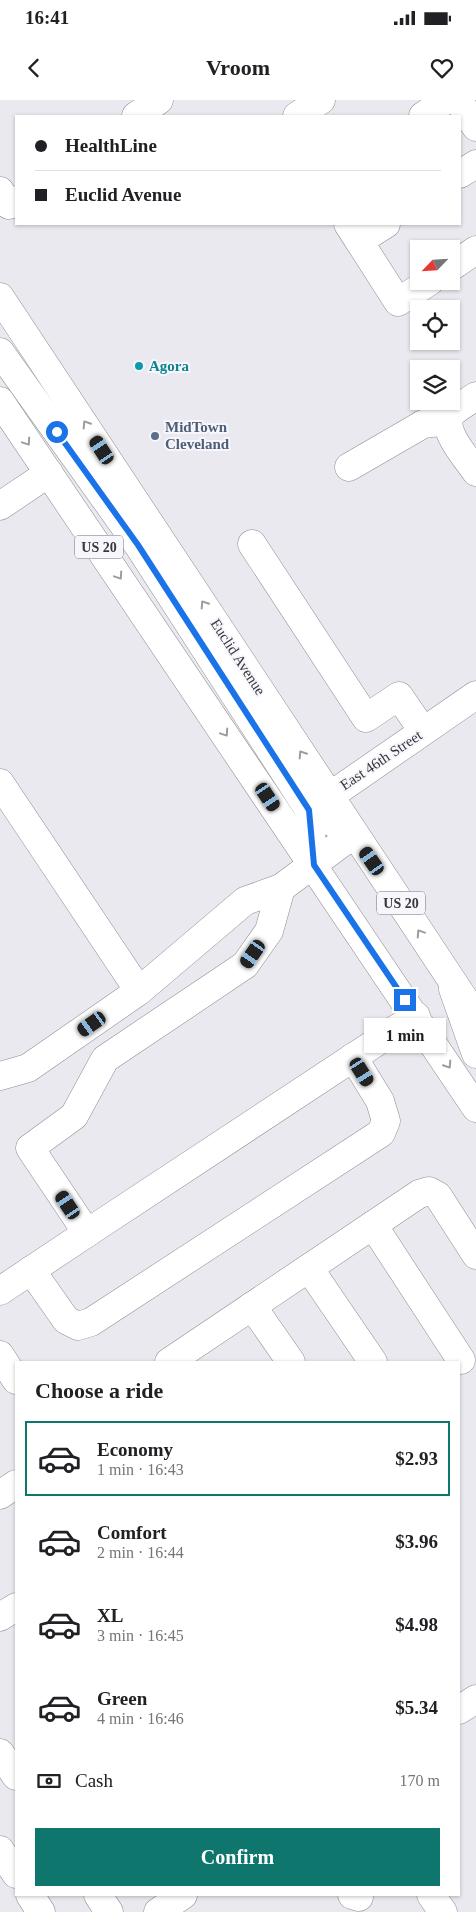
<!DOCTYPE html>
<html lang="en">
<head>
<meta charset="utf-8">
<style>
  body { margin:0; font-family:"Times New Roman",serif; background:#f2f2f2; color:#202124; height:100vh; display:flex; flex-direction:column; font-size:19px; white-space:nowrap }
  * { box-sizing:border-box; margin:0 }
  p { font-size:16px; color:#757577 }
  .icon { flex:none; width:28px; height:28px; fill:none; stroke:currentColor; stroke-width:2; stroke-linecap:round; stroke-linejoin:round }
  .map { position:relative; flex:1; overflow:hidden }
  .side { position:absolute; left:15px; top:1261px; width:445px; height:535px; display:flex; flex-direction:column; background:#fff; border-radius:0px; box-shadow:0 1px 4px #0004 }
  .side>* { flex:none }
  .hud { position:absolute; left:15px; top:15px; width:446px; height:110px; border-radius:0px; box-shadow:0 1px 4px #0004; display:grid; align-content:center; height:110px; padding:0 20px; background:#fff }
  .needle { width:32px; rotate:245deg }
  .buttons { position:absolute; left:410px; top:140px; display:grid; gap:10px }
  .buttons a { display:grid; place-items:center; width:50px; height:50px; border-radius:0px; background:#fff; box-shadow:0 1px 4px #0004; font-size:25px }
  .end { position:absolute; width:22px; height:22px; margin:-11px; border:6px solid #1a73e8; background:#fff; box-shadow:0 0 0 2px #fff }
  .from { border-radius:50% }
  .bubble { position:absolute; height:35px; border-radius:0px; background:#fff; box-shadow:0 1px 4px #0004; font-size:16px; font-weight:800; line-height:35px; text-align:center }
  .car { position:absolute; width:15px; height:30px; margin:-15px -8px; border-radius:6px; box-shadow:0 0 4px 1px #0007; background:linear-gradient(#222 24%,#8ab4d8 0 40%,#222 0 76%,#8ab4d8 0 86%,#222 0) }
  .hud b { display:flex; align-items:center; gap:18px; height:48px; font-size:19px }
  .hud b+b { border-top:1px solid #e0e0e0 }
  .hud i { width:12px; height:12px; background:#202124 }
  ul { padding:0; list-style:none }
  li { display:flex; align-items:center; gap:15px; height:75px; margin:0 10px 8px; padding:0 10px; border:2px solid transparent; border-radius:0px }
  li div { flex:1 }
  li b { display:block; font-size:19px }
  li em { font-style:normal; font-weight:800 }
  li.on { border-color:#0f766e }
  li>.icon { width:45px; height:45px; stroke-width:1.5 }
  h2 { padding:0 20px; font-size:22px; line-height:60px }
  .pay { display:flex; align-items:center; gap:12px; height:55px; padding:0 20px; font-size:19px }
  .pay p { margin-inline-start:auto }
  .cta { display:flex; gap:10px; margin-top:auto; padding:10px 20px }
  .cta a { flex:1; height:58px; border-radius:0px; background:#0f766e; color:#fff; font-size:20px; font-weight:800; line-height:58px; text-align:center }
  .status { display:flex; justify-content:space-between; align-items:center; height:35px; padding:0 25px; background:#fff; direction:ltr }
  .status svg { height:14px; fill:currentColor }
  header { display:flex; justify-content:space-between; align-items:center; height:65px; padding:0 20px; background:#fff; font-size:22px; font-weight:800 }
  .map>svg:first-child { display:block }
  .lines { fill:none; stroke-linecap:round; stroke-linejoin:round }
  .minor-casing { stroke:#8d8d93; stroke-width:29 }
  .major-casing { stroke:#8d8d93; stroke-width:29 }
  .minor { stroke:#fff; stroke-width:28 }
  .major { stroke:#fff; stroke-width:28 }
  .oneway { stroke:#9c9c9d }
  .route { stroke:#1a73e8; stroke-width:6 }
  .culture-dot { fill:#0f9aa8; stroke:#f6f6fc; stroke-width:2 }
  .service-dot { fill:#5c6f8a; stroke:#f6f6fc; stroke-width:2 }
  .labels { text-anchor:middle; stroke-width:4; stroke-linejoin:round; paint-order:stroke }
  .shield { fill:#f6f6fc; stroke:#727275; stroke-width:1 }
  .shield-label { font-size:14px; font-weight:bold; fill:#39393b }
  .culture-label { font-size:15px; font-weight:bold; fill:#0d838f; stroke:#f6f6fc; text-anchor:start }
  .service-label { font-size:15px; font-weight:bold; fill:#4e5e75; stroke:#f6f6fc; text-anchor:start }
  .street-label { font-size:15px; fill:#39393b; stroke:#f6f6fc }
</style>
</head>
<body>
<div class="status"><b>16:41</b><svg viewBox="0 0 49 12"><path d="M0 12V9h3v3zM5 12V6h3v6zM10 12V3h3v9zM15 12V0h3v12zM26 1h20v11H26zM47 4h2v5h-2z"/></svg></div>
<header><svg class="icon" aria-label="back" viewBox="0 0 24 24"><path d="M15 5l-7 7 7 7"/></svg>Vroom<svg class="icon" aria-label="heart" viewBox="0 0 24 24"><path d="M12 20l-8-8c-3-5 5-10 8-4 3-6 11-1 8 4z"/></svg></header>
<div class="map">
<svg width="476" height="1812" viewBox="0 0 476 1812">
  <rect width="100%" height="100%" fill="#e9e9ef"/>
  <g class="lines">
    <g class="minor-casing">
      <g id="minor">
        <path d="M458,0L476,27"/>
        <path d="M136,16L159,0"/>
        <path d="M297,16L321,0"/>
        <path d="M423,16L446,0"/>
        <path d="M460,74L476,64"/>
        <path d="M0,91L9,105L16,100"/>
        <path d="M348,124L359,141L386,124"/>
        <path d="M359,141L398,202L430,181"/>
        <path d="M451,167L476,150"/>
        <path d="M0,252L138,445L309,710L314,765"/>
        <path d="M476,296C469,301 460,306 453,312C437,327 467,358 476,372"/>
        <path d="M349,367L413,330L423,324L448,321"/>
        <path d="M0,406L49,373"/>
        <path d="M252,444L366,618L399,596L423,631"/>
        <path d="M0,683L139,891"/>
        <path d="M311,709L476,595"/>
        <path d="M309,710L354,734L281,788L269,831L245,865L105,959L74,1016L30,1048L87,1133L416,916"/>
        <path d="M453,889L476,954"/>
        <path d="M0,976L28,968L139,891L245,801L281,788"/>
        <path d="M373,1125L461,1260"/>
        <path d="M309,1168L373,1262"/>
        <path d="M31,1170L66,1220L78,1226L91,1222L381,1033L386,1021L380,1001L353,957"/>
        <path d="M0,1191L87,1133"/>
        <path d="M252,1206L291,1262"/>
        <path d="M0,1255L16,1280"/>
        <path d="M169,1262L419,1094L429,1091L438,1096L476,1155"/>
        <path d="M0,1395L16,1384"/>
        <path d="M0,1517L16,1507"/>
        <path d="M459,1610L476,1599"/>
        <path d="M352,1795L359,1797V1795"/>
        <path d="M431,1795L443,1812"/>
        <path d="M158,1812L183,1795"/>
      </g>
    </g>
    <g class="major-casing">
      <g id="major">
        <path d="M0,197L476,917"/>
        <path d="M0,301L476,1008"/>
        <path d="M0,1653L16,1676"/>
        <path d="M0,1750L16,1774"/>
        <path d="M30,1795L41,1812"/>
        <path d="M98,1795L109,1812"/>
      </g>
    </g>
    <use href="#minor" class="minor"/>
    <use href="#major" class="major"/>
  </g>
  <defs><path id="oneway-chevron" d="M-2-3.5L2.5 0L-2 3.5" fill="none" stroke-width="1.6" stroke-linecap="round" stroke-linejoin="round" transform="scale(1.25)"/></defs>
  <g class="oneway">
    <use href="#oneway-chevron" transform="translate(86 324) rotate(-123)"/>
    <use href="#oneway-chevron" transform="translate(27 342) rotate(56)"/>
    <use href="#oneway-chevron" transform="translate(119 476) rotate(56)"/>
    <use href="#oneway-chevron" transform="translate(204 504) rotate(-123)"/>
    <use href="#oneway-chevron" transform="translate(225 633) rotate(56)"/>
    <use href="#oneway-chevron" transform="translate(302 654) rotate(-123)"/>
    <use href="#oneway-chevron" transform="translate(420 833) rotate(-124)"/>
    <use href="#oneway-chevron" transform="translate(448 965) rotate(57)"/>
  </g>
  <g class="lines">
    <path class="route" d="M57,332L138,445L309,710L314,765L405,900"/>
  </g>
  <circle class="culture-dot" cx="139" cy="266" r="5"/>
  <circle class="service-dot" cx="155" cy="336" r="5"/>
  <g class="labels">
    <g class="shield">
      <rect x="75" y="435.5" width="48" height="23" rx="4"/>
      <rect x="377" y="791.5" width="48" height="23" rx="4"/>
    </g>
    <g class="shield-label">
      <text x="99" y="452">US 20</text>
      <text x="401" y="808">US 20</text>
    </g>
    <g class="culture-label">
      <text x="149" y="271">Agora</text>
    </g>
    <g class="service-label">
      <text x="165" y="332">MidTown<tspan x="165" dy="17">Cleveland</tspan></text>
    </g>
    <g class="street-label">
      <text transform="translate(238 557) rotate(57)" y="5">Euclid Avenue</text>
      <text transform="translate(381 660) rotate(-34)" y="5">East 46th Street</text>
    </g>
  </g>
</svg>
<div class="buttons">
<a><svg class="needle" viewBox="-14 -14 28 28"><path d="M0-13l5 13h-10z" fill="#e53935"/><path d="M0 13l5-13h-10z" fill="#757577"/></svg></a>
<a><svg class="icon" aria-label="locate" viewBox="0 0 24 24"><circle cx="12" cy="12" r="6"/><path d="M12 2v4M12 18v4M2 12h4M18 12h4"/></svg></a>
<a><svg class="icon" aria-label="layers" viewBox="0 0 24 24"><path d="M12 4l9 5-9 5-9-5zM3 14l9 5 9-5"/></svg></a>
</div>
<i class="end from" style="left:57px;top:332px"></i>
<i class="end" style="left:405px;top:900px"></i>
<div class="bubble" style="left:364px;top:918px;width:82px">1 min</div>
<i class="car" style="left:102px;top:350px;rotate:327deg"></i>
<i class="car" style="left:268px;top:697px;rotate:146deg"></i>
<i class="car" style="left:372px;top:761px;rotate:325deg"></i>
<i class="car" style="left:253px;top:854px;rotate:215deg"></i>
<i class="car" style="left:92px;top:924px;rotate:235deg"></i>
<i class="car" style="left:362px;top:972px;rotate:148deg"></i>
<i class="car" style="left:68px;top:1105px;rotate:326deg"></i>
<div class="hud">
<b><i class="from"></i>HealthLine</b>
<b><i></i>Euclid Avenue</b>
</div>
<section class="side">
<h2>Choose a ride</h2>
<ul>
<li class="on"><svg class="icon" aria-label="car" viewBox="0 0 24 24"><path d="M5 17H2v-5l4-1 3-4h7l3 4 3 1v5h-3M9 17h6M6 11h13"/><circle cx="7" cy="17" r="2"/><circle cx="17" cy="17" r="2"/></svg><div><b>Economy</b><p>1 min · 16:43</p></div><em>$2.93</em></li>
<li><svg class="icon" aria-label="car" viewBox="0 0 24 24"><path d="M5 17H2v-5l4-1 3-4h7l3 4 3 1v5h-3M9 17h6M6 11h13"/><circle cx="7" cy="17" r="2"/><circle cx="17" cy="17" r="2"/></svg><div><b>Comfort</b><p>2 min · 16:44</p></div><em>$3.96</em></li>
<li><svg class="icon" aria-label="car" viewBox="0 0 24 24"><path d="M5 17H2v-5l4-1 3-4h7l3 4 3 1v5h-3M9 17h6M6 11h13"/><circle cx="7" cy="17" r="2"/><circle cx="17" cy="17" r="2"/></svg><div><b>XL</b><p>3 min · 16:45</p></div><em>$4.98</em></li>
<li><svg class="icon" aria-label="car" viewBox="0 0 24 24"><path d="M5 17H2v-5l4-1 3-4h7l3 4 3 1v5h-3M9 17h6M6 11h13"/><circle cx="7" cy="17" r="2"/><circle cx="17" cy="17" r="2"/></svg><div><b>Green</b><p>4 min · 16:46</p></div><em>$5.34</em></li>
</ul>
<div class="pay"><svg class="icon" aria-label="cash" viewBox="0 0 24 24"><path d="M3 7h18v10H3z"/><circle cx="12" cy="12" r="2"/></svg>Cash<p>170 m</p></div>
<div class="cta"><a>Confirm</a></div>
</section>
</div>
</body>
</html>
